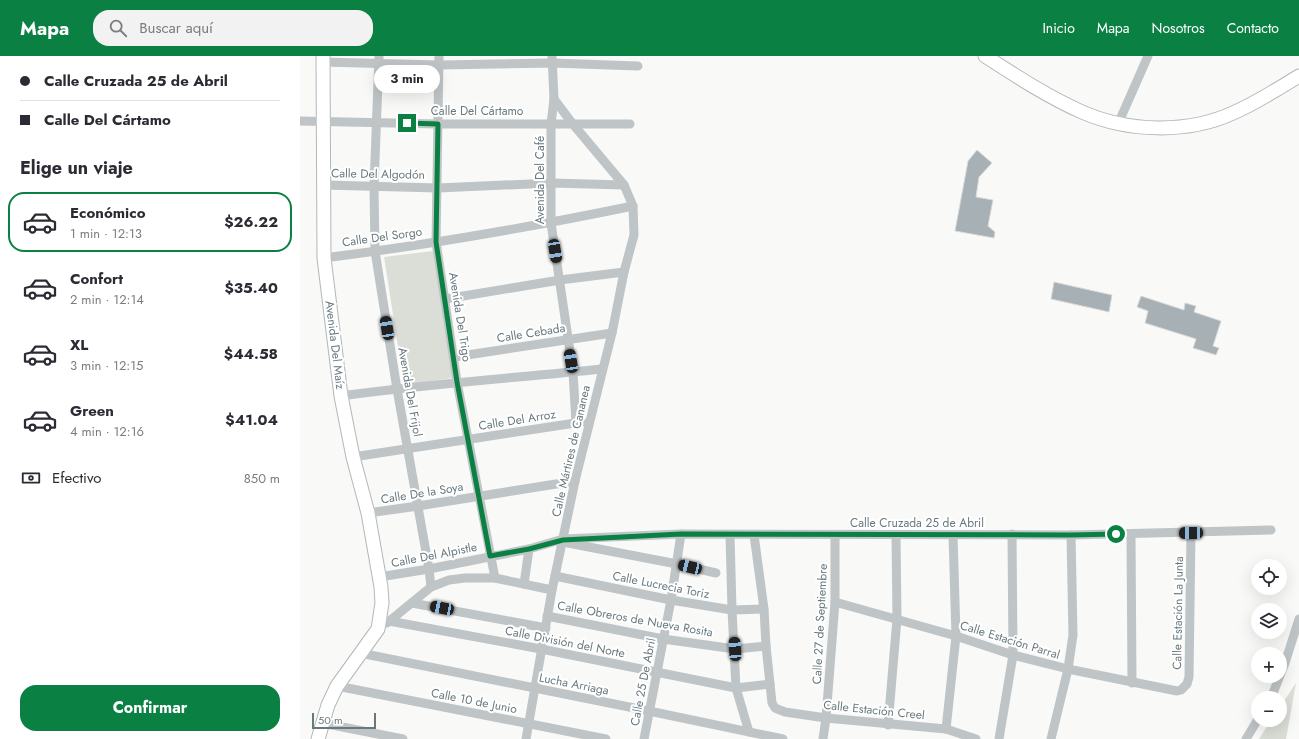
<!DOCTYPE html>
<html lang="es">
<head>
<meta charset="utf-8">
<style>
  body { margin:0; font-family:Jost,sans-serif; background:#f2f2f3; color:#2b2b33; height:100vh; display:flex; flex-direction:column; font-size:15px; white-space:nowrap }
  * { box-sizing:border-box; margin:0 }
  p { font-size:13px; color:#7c7c81 }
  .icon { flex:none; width:22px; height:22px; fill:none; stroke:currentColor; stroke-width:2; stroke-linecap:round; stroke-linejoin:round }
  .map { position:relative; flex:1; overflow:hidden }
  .panel { display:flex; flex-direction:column; background:#fff; width:300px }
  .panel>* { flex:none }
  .top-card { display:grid; align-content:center; height:88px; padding:0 20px; background:#fff }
  .buttons { position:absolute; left:951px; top:503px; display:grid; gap:8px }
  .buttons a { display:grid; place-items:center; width:36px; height:36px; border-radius:50%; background:#fff; box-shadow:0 4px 16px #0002; font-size:20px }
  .scale { position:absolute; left:12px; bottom:10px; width:64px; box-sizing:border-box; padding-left:4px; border:2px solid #67797f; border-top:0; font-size:11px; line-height:14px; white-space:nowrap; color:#67797f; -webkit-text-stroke:3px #fff; paint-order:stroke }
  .end { position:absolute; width:18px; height:18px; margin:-9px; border:5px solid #0b8043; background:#fff; box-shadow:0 0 0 2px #fff }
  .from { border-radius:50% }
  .bubble { position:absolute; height:28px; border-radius:14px; background:#fff; box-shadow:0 4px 16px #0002; font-size:13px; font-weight:700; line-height:28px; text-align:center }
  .car { position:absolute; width:12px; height:24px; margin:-12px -6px; border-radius:5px; box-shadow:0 0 3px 1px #0007; background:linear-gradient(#222 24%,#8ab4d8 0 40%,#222 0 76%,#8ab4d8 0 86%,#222 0) }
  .top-card b { display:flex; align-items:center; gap:14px; height:38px; font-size:15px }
  .top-card b+b { border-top:1px solid #e1e1e2 }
  .top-card i { width:10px; height:10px; background:#2b2b33 }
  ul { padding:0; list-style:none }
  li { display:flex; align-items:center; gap:12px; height:60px; margin:0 8px 6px; padding:0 12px; border:2px solid transparent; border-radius:16px }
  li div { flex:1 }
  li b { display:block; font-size:15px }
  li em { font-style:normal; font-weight:700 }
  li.on { border-color:#0b8043 }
  li>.icon { width:36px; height:36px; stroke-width:1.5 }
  h2 { padding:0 20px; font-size:18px; line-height:48px }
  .pay { display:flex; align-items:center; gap:10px; height:44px; padding:0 20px; font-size:15px }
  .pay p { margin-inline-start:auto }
  .action { display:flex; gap:8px; margin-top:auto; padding:8px 20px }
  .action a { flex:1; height:46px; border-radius:16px; background:#0b8043; color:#fff; font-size:16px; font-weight:700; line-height:46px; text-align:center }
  header { display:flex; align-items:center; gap:24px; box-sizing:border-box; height:56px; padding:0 20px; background:#0b8043; color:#fff }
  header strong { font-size:19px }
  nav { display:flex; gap:22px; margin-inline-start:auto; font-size:14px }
  .search { width:280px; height:36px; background:#f2f2f3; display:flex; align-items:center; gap:10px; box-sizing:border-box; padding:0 14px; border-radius:16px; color:#7c7c81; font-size:15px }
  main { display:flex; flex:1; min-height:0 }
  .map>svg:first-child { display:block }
  .green { fill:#daded7 }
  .building { fill:#a7b0b4; stroke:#dbdbda }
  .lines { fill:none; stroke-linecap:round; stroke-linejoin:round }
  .secondary-casing { stroke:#b1b8bb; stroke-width:15 }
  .street { stroke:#bfc4c6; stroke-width:9 }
  .secondary { stroke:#fff; stroke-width:13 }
  .route { stroke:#0b8043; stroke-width:5 }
  .labels { text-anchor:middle; stroke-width:4; stroke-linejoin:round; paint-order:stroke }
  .street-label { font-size:12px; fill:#67797f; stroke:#fff }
</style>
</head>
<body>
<header>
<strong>Mapa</strong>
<div class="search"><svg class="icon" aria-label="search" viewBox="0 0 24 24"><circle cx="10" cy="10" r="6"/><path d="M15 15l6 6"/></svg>Buscar aquí</div>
<nav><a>Inicio</a><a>Mapa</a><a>Nosotros</a><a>Contacto</a></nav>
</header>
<main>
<section class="panel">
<div class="top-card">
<b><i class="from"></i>Calle Cruzada 25 de Abril</b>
<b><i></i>Calle Del Cártamo</b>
</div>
<h2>Elige un viaje</h2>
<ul>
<li class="on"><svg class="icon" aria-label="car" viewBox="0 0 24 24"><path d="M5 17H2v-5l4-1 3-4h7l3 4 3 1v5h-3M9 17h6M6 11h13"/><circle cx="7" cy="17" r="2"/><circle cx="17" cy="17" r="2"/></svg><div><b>Económico</b><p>1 min · 12:13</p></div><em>$26.22</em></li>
<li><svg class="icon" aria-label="car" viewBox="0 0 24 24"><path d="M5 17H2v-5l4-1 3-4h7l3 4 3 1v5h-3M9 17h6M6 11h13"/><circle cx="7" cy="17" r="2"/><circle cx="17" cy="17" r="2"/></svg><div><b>Confort</b><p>2 min · 12:14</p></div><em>$35.40</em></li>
<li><svg class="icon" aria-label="car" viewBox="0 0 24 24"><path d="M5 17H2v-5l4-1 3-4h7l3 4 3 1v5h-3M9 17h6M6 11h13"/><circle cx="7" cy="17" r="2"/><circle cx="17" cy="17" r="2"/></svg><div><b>XL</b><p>3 min · 12:15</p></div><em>$44.58</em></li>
<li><svg class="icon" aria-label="car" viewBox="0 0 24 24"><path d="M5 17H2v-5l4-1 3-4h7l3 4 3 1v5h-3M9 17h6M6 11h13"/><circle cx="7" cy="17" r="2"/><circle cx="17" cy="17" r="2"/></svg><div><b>Green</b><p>4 min · 12:16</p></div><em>$41.04</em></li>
</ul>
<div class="pay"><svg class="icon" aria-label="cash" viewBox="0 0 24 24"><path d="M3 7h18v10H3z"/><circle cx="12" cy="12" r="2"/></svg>Efectivo<p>850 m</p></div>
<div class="action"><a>Confirmar</a></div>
</section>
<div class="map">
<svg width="999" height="683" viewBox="0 0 999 683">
  <rect width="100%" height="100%" fill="#f9f9f7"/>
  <g class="green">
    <path d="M133,195L152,322L104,329L84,201Z"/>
    <path d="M996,627L986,683H959L971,664H980V651Z"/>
  </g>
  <g class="building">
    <path d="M677,94L692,107L679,121L676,141L693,144L688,170L695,176L694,182L655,175L668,105Z"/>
    <path d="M754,226L812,239L809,256L751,243Z"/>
    <path d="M841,240L884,254L885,247L896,250L894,256L921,265L913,290L919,292L916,299L893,292L896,283L845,267L848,255L837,251Z"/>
  </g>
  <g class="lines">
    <g class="secondary-casing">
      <g id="secondary">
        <path d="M685,0C716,20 748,41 782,56C828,76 887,78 933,57C956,47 978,33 999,20"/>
        <path d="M18,683L28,649L37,630L78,573L82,547L81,531L68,457L53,401L41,340L24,202L23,0"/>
      </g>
    </g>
    <g class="street">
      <path d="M79,0L74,130L75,195L97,333L129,513L131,531"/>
      <path d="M139,0L136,186L157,326L195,522"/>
      <path d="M252,0L254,43L251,68V167L273,316L276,367"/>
      <path d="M22,6L139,9L252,7L338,10"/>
      <path d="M0,65L138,68H330"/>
      <path d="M818,68L848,0"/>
      <path d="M23,129L138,132L252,127L324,129"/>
      <path d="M24,202C128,189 231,171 333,150"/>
      <path d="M145,243L260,224L324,216"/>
      <path d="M154,301L312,277"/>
      <path d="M41,340C128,328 215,322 302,313"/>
      <path d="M53,401L282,366"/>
      <path d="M68,457L118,450L275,425"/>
      <path d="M831,478L832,627"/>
      <path d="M430,479L432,554L436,632L449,676"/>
      <path d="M454,479L464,553L466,590L472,647L475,652L485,656L526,662L646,673L676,683"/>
      <path d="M268,487L377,508L416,517"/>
      <path d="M255,520L371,544L432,554L464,553"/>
      <path d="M79,521L129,513L229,493L263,483L381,478L771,479L971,474"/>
      <path d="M224,528L229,493"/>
      <path d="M535,546L656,580L713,599L768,613L877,635L881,634L887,628L889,621L891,477"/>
      <path d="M112,547L246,572"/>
      <path d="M247,560L363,583L435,593L466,590"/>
      <path d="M89,565L241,593L436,632L470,628"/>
      <path d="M87,567L131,531L149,524L165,522H195L252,534"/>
      <path d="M60,597L349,655L483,683"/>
      <path d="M37,630L306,683"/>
      <path d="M971,642L985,607L999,563"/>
      <path d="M22,667L103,683"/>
      <path d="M588,669L597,563L596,479"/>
      <path d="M646,673L656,580L653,479"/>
      <path d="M226,683L252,534L275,425L312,277L324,216L334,179L333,150L324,129L272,67L254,43"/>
      <path d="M344,683L371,544L381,478"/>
      <path d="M523,683L526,662L535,546V479"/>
      <path d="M699,683L713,599L712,478"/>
      <path d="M751,683L768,613L773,579L771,479"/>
      <path d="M946,683L958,663"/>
    </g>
    <use href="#secondary" class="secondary"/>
  </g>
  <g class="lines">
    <path class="route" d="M107,67L138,68L136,186L157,326L190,500L229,493L263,484L381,478L771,479L816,478"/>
  </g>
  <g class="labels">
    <g class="street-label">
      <text x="177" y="59">Calle Del Cártamo</text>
      <text transform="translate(78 118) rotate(1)" y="4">Calle Del Algodón</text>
      <text transform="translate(240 124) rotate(-90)" y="4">Avenida Del Café</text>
      <text transform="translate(82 181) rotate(-8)" y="4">Calle Del Sorgo</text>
      <text transform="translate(160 261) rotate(81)" y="4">Avenida Del Trigo</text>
      <text transform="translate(231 277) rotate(-9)" y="4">Calle Cebada</text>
      <text transform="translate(35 289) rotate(83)" y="4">Avenida Del Maíz</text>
      <text transform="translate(110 336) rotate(80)" y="4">Avenida Del Frijol</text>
      <text transform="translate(217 364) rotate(-9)" y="4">Calle Del Arroz</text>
      <text transform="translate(271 395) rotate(-77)" y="4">Calle Mártires de Cananea</text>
      <text transform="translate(122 437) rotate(-9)" y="4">Calle De la Soya</text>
      <text x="617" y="471">Calle Cruzada 25 de Abril</text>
      <text transform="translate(134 499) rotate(-11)" y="4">Calle Del Alpistle</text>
      <text transform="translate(361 529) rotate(11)" y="4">Calle Lucrecia Toriz</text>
      <text transform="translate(878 557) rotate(-89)" y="4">Calle Estación La Junta</text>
      <text transform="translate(335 563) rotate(10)" y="4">Calle Obreros de Nueva Rosita</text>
      <text transform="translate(520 568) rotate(-87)" y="4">Calle 27 de Septiembre</text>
      <text transform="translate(710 584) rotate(17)" y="4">Calle Estación Parral</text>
      <text transform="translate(265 586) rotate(11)" y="4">Calle División del Norte</text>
      <text transform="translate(343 626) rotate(-79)" y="4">Calle 25 De Abril</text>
      <text transform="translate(274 628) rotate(11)" y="4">Lucha Arriaga</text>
      <text transform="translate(174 645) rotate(11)" y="4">Calle 10 de Junio</text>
      <text transform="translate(574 654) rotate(6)" y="4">Calle Estación Creel</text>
    </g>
  </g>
</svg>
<div class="buttons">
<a><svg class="icon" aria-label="locate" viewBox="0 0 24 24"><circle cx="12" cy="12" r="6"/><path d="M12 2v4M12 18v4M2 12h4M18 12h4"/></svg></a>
<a><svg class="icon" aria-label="layers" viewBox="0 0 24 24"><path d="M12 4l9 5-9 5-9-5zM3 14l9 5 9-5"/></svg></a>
<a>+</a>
<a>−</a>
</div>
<div class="scale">50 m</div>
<i class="end from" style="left:816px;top:478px"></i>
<i class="end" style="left:107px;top:67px"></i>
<div class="bubble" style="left:74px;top:9px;width:66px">3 min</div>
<i class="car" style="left:255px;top:195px;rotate:171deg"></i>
<i class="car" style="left:87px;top:272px;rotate:351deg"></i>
<i class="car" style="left:271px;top:305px;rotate:351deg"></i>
<i class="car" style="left:891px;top:477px;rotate:269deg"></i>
<i class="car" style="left:390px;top:511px;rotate:283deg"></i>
<i class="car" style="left:142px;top:552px;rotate:281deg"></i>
<i class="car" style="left:435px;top:593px;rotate:356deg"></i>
</div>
</main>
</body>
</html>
